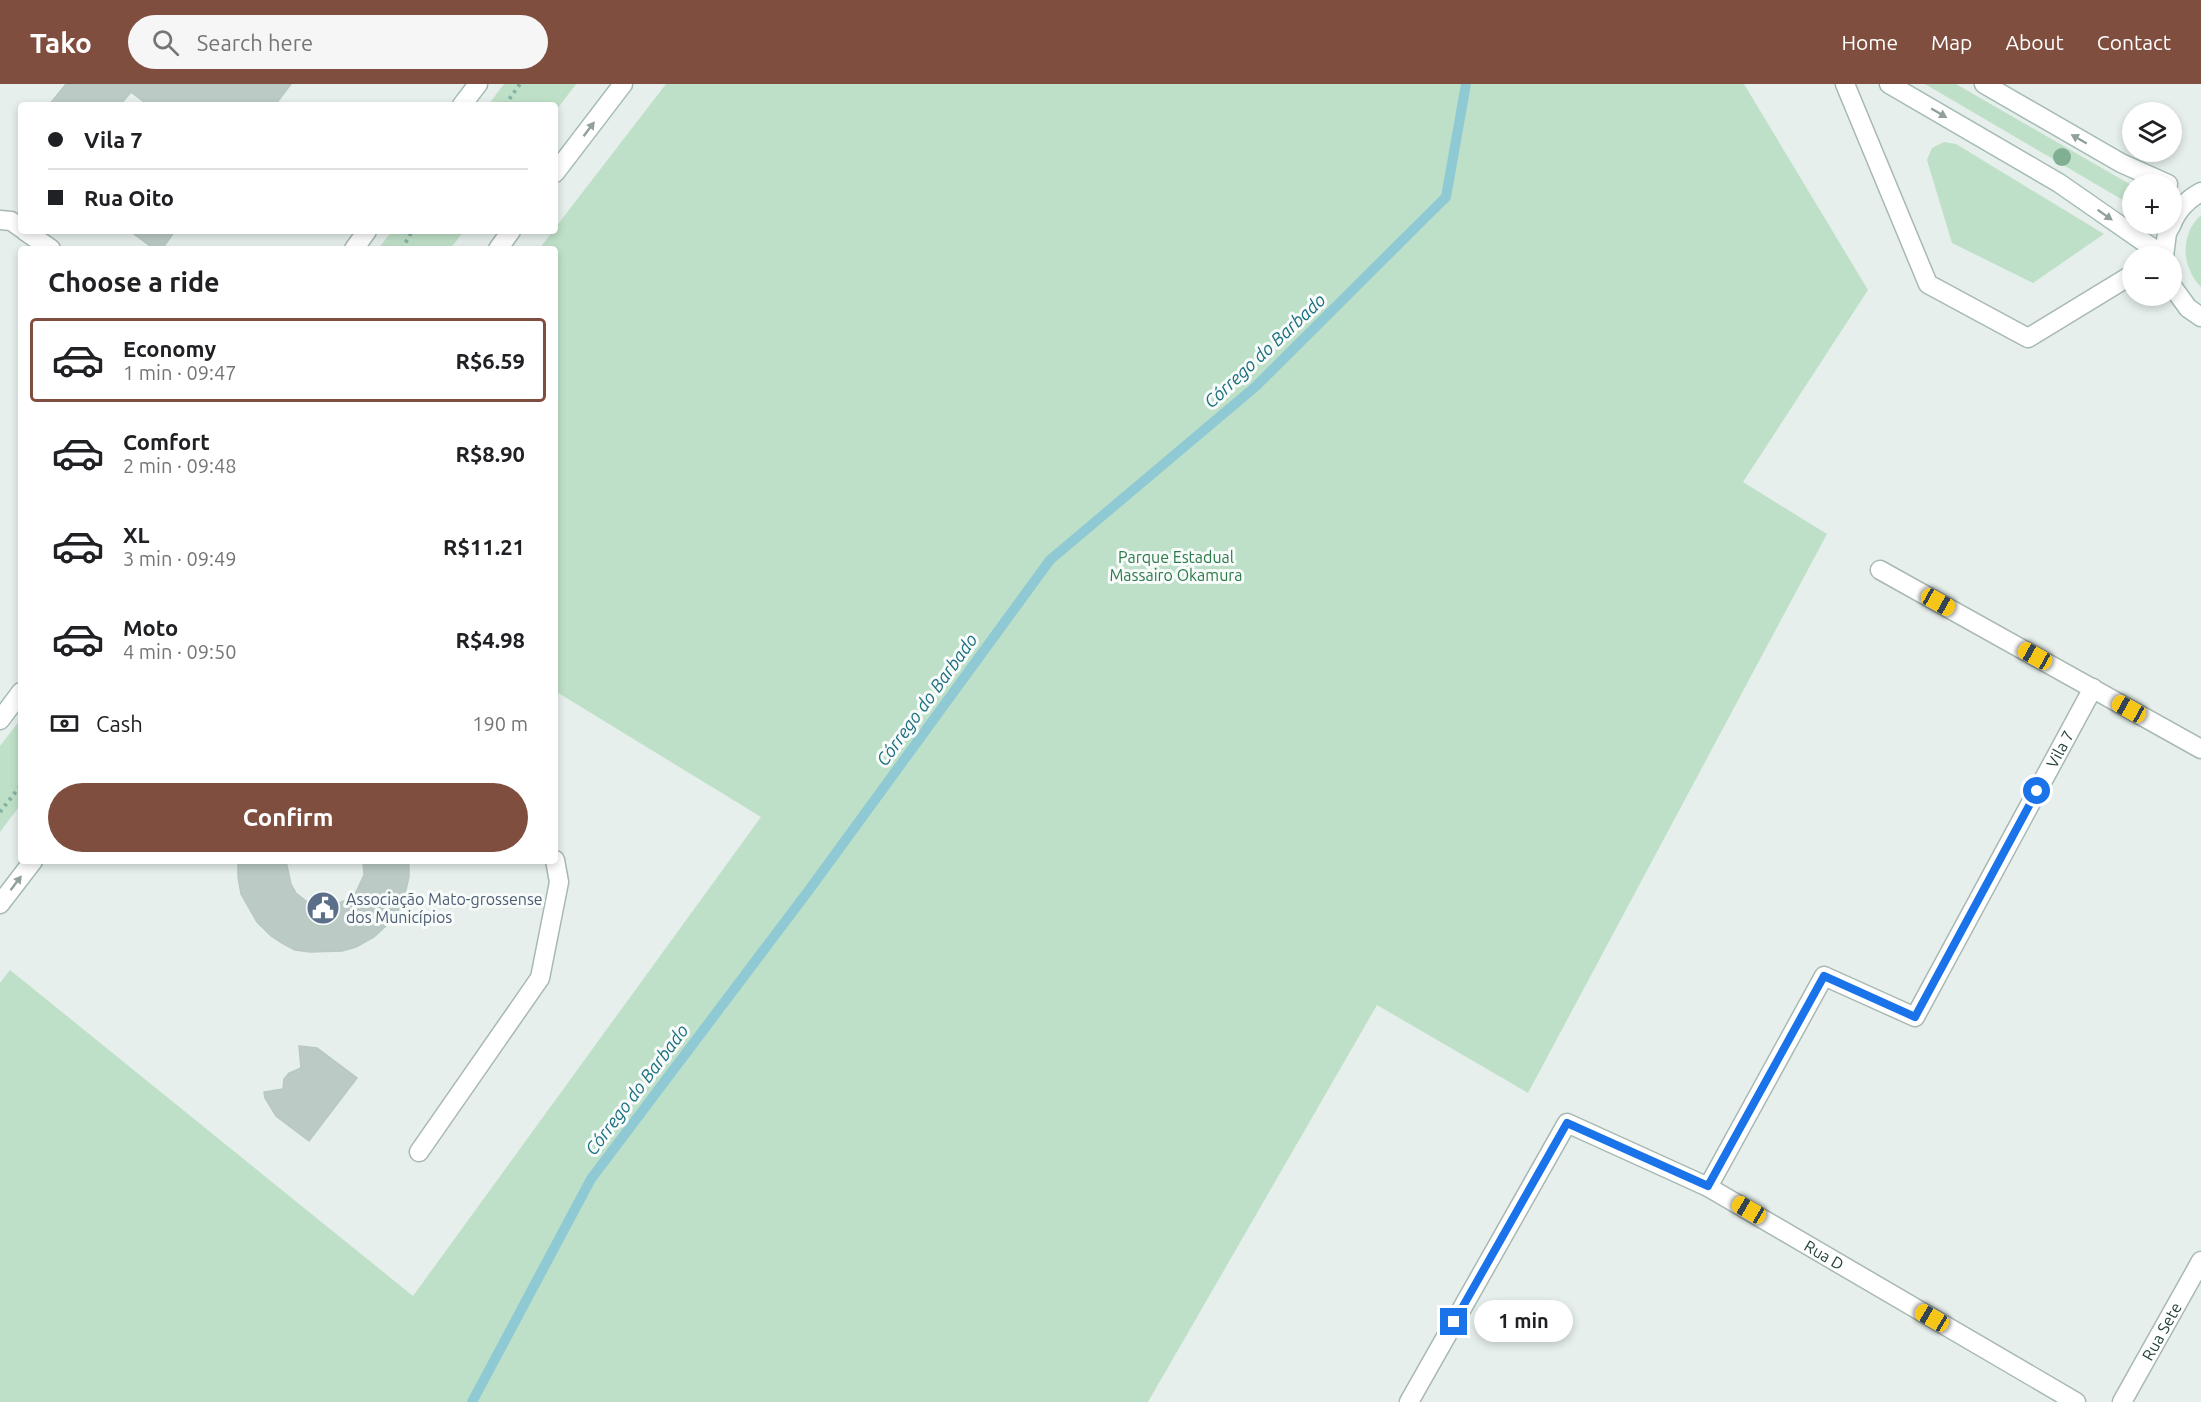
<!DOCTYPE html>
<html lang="en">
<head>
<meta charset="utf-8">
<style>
  body { margin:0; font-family:Ubuntu,sans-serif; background:#f6f6f6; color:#202124; height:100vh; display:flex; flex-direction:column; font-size:22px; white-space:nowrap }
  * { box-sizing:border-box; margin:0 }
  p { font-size:20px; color:#757577 }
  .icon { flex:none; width:33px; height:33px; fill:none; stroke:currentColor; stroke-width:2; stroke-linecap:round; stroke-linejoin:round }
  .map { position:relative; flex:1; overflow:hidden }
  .sheet { position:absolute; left:18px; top:162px; width:540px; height:618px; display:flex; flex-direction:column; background:#fff; border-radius:6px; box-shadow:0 3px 9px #0003 }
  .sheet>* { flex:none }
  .banner { position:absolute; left:18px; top:18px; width:540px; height:132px; border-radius:6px; box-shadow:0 3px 9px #0003; display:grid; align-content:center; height:132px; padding:0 30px; background:#fff }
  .buttons { position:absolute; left:2122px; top:18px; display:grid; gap:12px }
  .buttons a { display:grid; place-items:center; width:60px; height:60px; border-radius:50%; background:#fff; box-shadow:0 3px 9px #0003; font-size:30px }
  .end { position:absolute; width:27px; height:27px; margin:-14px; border:8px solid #1a73e8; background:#fff; box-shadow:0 0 0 3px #fff }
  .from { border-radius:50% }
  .bubble { position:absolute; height:42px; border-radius:21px; background:#fff; box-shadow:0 3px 9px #0003; font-size:20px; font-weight:600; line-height:42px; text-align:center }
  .car { position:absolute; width:18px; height:36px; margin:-18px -9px; border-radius:8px; box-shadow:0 0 4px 2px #0007; background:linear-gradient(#f5c518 24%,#345 0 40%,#f5c518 0 76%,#345 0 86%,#f5c518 0) }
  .banner b { display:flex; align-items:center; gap:21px; height:57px; font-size:22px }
  .banner b+b { border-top:2px solid #e0e0e0 }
  .banner i { width:15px; height:15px; background:#202124 }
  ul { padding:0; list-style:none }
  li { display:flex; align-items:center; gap:18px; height:84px; margin:0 12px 9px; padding:0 18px; border:3px solid transparent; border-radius:6px }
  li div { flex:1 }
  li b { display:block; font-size:22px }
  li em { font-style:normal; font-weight:600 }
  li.selected { border-color:#7f4e3f }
  li>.icon { width:54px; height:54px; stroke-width:1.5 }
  h2 { padding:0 30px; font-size:27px; line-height:72px }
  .pay { display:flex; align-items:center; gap:15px; height:66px; padding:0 30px; font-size:22px }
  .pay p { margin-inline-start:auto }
  .action { display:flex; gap:12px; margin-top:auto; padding:12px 30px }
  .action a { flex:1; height:69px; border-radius:36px; background:#7f4e3f; color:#fff; font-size:24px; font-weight:600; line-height:69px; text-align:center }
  header { display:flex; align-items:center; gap:36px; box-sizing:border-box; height:84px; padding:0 30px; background:#7f4e3f; color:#fff }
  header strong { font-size:28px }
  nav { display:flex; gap:33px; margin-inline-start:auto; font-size:21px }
  .search { width:420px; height:54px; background:#f6f6f6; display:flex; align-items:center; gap:15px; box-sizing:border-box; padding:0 21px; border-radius:33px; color:#757577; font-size:22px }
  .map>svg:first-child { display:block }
  .green { fill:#bfe0c8 }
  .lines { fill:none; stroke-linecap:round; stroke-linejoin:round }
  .stream { stroke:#8ec9d4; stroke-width:10 }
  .building { fill:#bbcac4; stroke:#b8c9c2; stroke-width:1.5 }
  .service-casing { stroke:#a8b8b2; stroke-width:21 }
  .minor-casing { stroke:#a8b8b2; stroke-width:21 }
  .secondary-casing { stroke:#a4bbb3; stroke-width:21 }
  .path { stroke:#86b3a5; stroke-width:4; stroke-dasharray:3 4.5; stroke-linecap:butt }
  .service { stroke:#fff; stroke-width:18 }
  .minor { stroke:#fff; stroke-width:18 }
  .secondary { stroke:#fff; stroke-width:18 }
  .tree { fill:#80af93 }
  .oneway { fill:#92a09c }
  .route { stroke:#1a73e8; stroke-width:8 }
  .labels { text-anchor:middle; stroke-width:6; stroke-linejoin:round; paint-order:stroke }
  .park-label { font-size:16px; fill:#2d7a4b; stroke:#f7fbf9 }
  .street-label { font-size:16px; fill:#24423a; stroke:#f7fbf9 }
  .service-label { font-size:16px; fill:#4e5e75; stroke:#f7fbf9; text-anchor:start }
  .water-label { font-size:18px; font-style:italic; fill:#1c6f80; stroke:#f7fbf9 }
</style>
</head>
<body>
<header>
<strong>Tako</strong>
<div class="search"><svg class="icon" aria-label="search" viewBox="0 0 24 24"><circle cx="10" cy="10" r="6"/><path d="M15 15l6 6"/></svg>Search here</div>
<nav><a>Home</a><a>Map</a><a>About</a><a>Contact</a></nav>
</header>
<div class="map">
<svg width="2201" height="1318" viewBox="0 0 2201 1318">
  <rect width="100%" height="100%" fill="#e6efeb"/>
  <g class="green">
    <path d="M504,0H576L555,28V21H488Z"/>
    <path d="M666,0H1744L1868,206L1743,398L1827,450L1528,1009L1377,921L1148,1318H0V899L10,886L413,1212L761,733L555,607V165H539L553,147H555V144Z"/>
    <path d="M1925,0H1956L2133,102V122Z"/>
    <path d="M1944,58L1956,60L2104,150L2033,199L1952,159L1927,76L1932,64Z"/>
    <path d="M2201,131V203C2181,183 2180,150 2201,131Z"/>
    <path d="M392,147H464L450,165H378Z"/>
    <path d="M21,635V720L0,748V662Z"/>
  </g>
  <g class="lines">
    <path class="stream" d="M472,1318L591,1095L809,806L1050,476L1255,303L1446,113L1466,0"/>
  </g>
  <g class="building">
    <path d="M66,0H291L275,21H148L131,8L120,21H49Z"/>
    <path d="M130,147H175L162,165H154Z"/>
    <path d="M238,777H286L291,800L296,809L306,817L320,823L331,822L344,817L356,808L364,791L363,777H409V793L405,810L398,827L387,841L374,853L356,863L342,867L310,868L295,866L282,859L271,852L257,838L241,810L238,793Z"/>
    <path d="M299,962L317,964L357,994L309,1057L276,1032L265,1014L264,1008L283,1005L284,995L289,989L301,984Z"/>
  </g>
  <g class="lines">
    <g class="service-casing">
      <g id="service">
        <path d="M1845,0L1928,200L2028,254L2133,190"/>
        <path d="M0,136L11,137L21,144"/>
        <path d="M25,147L51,165"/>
        <path d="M419,1068L540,894L559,798L555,776"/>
      </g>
    </g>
    <g class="minor-casing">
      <g id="minor">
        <path d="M1880,486L2201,665"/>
        <path id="s1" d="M1708,1103L1824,892L1915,933L2093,604"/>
        <path id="s2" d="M1409,1318L1567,1039L1708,1103L2076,1318"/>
        <path id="s3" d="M2122,1318L2201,1177"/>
      </g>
    </g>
    <g class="secondary-casing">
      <g id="secondary">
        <path d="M1889,0L2059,99L2164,172"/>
        <path d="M1984,0L2121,79L2168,100"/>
        <path d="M462,21L478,0"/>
        <path d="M555,89L623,0"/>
        <path d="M2172,139C2178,125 2188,115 2201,108"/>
        <path d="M354,165L367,147"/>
        <path d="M498,165L511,147"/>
        <path d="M2164,172L2167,149L2172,140"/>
        <path d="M2172,202L2188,224L2201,233"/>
        <path d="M0,636L21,608"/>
        <path d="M0,820L33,777"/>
      </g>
    </g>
    <g class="path">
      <path d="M505,21L520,0"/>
      <path d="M402,165L412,147"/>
      <path d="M0,728L21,701"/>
    </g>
    <use href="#service" class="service"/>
    <use href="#minor" class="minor"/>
    <use href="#secondary" class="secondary"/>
  </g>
  <circle class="tree" cx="2062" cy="73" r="9"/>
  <defs><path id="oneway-solid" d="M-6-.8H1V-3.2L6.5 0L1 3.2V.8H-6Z" transform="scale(1.5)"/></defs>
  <g class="oneway">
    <use href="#oneway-solid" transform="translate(1939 29) rotate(30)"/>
    <use href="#oneway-solid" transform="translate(589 45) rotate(-53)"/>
    <use href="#oneway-solid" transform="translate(2079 55) rotate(-150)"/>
    <use href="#oneway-solid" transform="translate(2105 131) rotate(35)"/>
    <use href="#oneway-solid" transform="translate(16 799) rotate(-53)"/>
  </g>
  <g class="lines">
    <path class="route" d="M1454,1238L1567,1039L1708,1102L1824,892L1915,933L2037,707"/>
  </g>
  <defs>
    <g id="civic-disc" transform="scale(1.725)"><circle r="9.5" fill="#5c6f8a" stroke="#f7fbf9"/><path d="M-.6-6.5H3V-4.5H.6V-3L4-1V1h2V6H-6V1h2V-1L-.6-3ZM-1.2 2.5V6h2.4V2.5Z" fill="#fff"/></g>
  </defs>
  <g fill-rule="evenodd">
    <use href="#civic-disc" x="323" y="824"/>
  </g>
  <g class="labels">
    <g class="park-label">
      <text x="1176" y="479">Parque Estadual<tspan x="1176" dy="18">Massairo Okamura</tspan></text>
    </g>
    <g class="street-label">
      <text dy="6" stroke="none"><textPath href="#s1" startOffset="645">Vila 7</textPath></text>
      <text dy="6" stroke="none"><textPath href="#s2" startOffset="610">Rua D</textPath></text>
      <text dy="6" stroke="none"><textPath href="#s3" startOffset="81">Rua Sete</textPath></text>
    </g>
    <g class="service-label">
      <text x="346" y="821">Associação Mato-grossense<tspan x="346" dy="18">dos Municípios</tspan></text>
    </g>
    <g class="water-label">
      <text transform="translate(1265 267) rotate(-43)" y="6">Córrego do Barbado</text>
      <text transform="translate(927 616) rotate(-54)" y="6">Córrego do Barbado</text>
      <text transform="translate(637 1006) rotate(-53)" y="6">Córrego do Barbado</text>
    </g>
  </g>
</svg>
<div class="buttons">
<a><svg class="icon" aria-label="layers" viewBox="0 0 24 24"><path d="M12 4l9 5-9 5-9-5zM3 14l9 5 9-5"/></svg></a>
<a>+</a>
<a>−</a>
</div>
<i class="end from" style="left:2037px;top:707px"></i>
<i class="end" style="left:1454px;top:1238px"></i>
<div class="bubble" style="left:1474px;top:1216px;width:99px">1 min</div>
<i class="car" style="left:1938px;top:518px;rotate:119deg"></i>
<i class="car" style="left:2035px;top:572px;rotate:299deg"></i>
<i class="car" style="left:2129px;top:625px;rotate:299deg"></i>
<i class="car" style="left:1749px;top:1126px;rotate:300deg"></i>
<i class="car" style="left:1932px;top:1234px;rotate:300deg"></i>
<div class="banner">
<b><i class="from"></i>Vila 7</b>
<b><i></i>Rua Oito</b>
</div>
<section class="sheet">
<h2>Choose a ride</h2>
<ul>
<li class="selected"><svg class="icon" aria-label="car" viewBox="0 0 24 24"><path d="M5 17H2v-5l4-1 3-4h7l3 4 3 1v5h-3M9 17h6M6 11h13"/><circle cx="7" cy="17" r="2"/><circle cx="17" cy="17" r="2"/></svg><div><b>Economy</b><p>1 min · 09:47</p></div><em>R$6.59</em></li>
<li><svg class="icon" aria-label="car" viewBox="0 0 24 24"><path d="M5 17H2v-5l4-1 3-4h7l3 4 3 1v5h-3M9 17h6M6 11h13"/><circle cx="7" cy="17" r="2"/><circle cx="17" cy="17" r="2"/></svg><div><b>Comfort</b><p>2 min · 09:48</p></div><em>R$8.90</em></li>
<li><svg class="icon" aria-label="car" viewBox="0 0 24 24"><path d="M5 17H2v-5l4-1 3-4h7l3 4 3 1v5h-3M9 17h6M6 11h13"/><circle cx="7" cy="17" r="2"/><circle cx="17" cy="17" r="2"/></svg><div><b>XL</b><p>3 min · 09:49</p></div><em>R$11.21</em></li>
<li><svg class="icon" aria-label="car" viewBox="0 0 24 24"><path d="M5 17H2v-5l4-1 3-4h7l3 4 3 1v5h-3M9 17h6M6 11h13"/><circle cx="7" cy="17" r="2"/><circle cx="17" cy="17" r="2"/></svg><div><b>Moto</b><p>4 min · 09:50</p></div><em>R$4.98</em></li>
</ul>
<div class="pay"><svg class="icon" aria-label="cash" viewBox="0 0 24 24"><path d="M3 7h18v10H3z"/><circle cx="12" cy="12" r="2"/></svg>Cash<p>190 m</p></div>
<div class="action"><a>Confirm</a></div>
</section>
</div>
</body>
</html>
